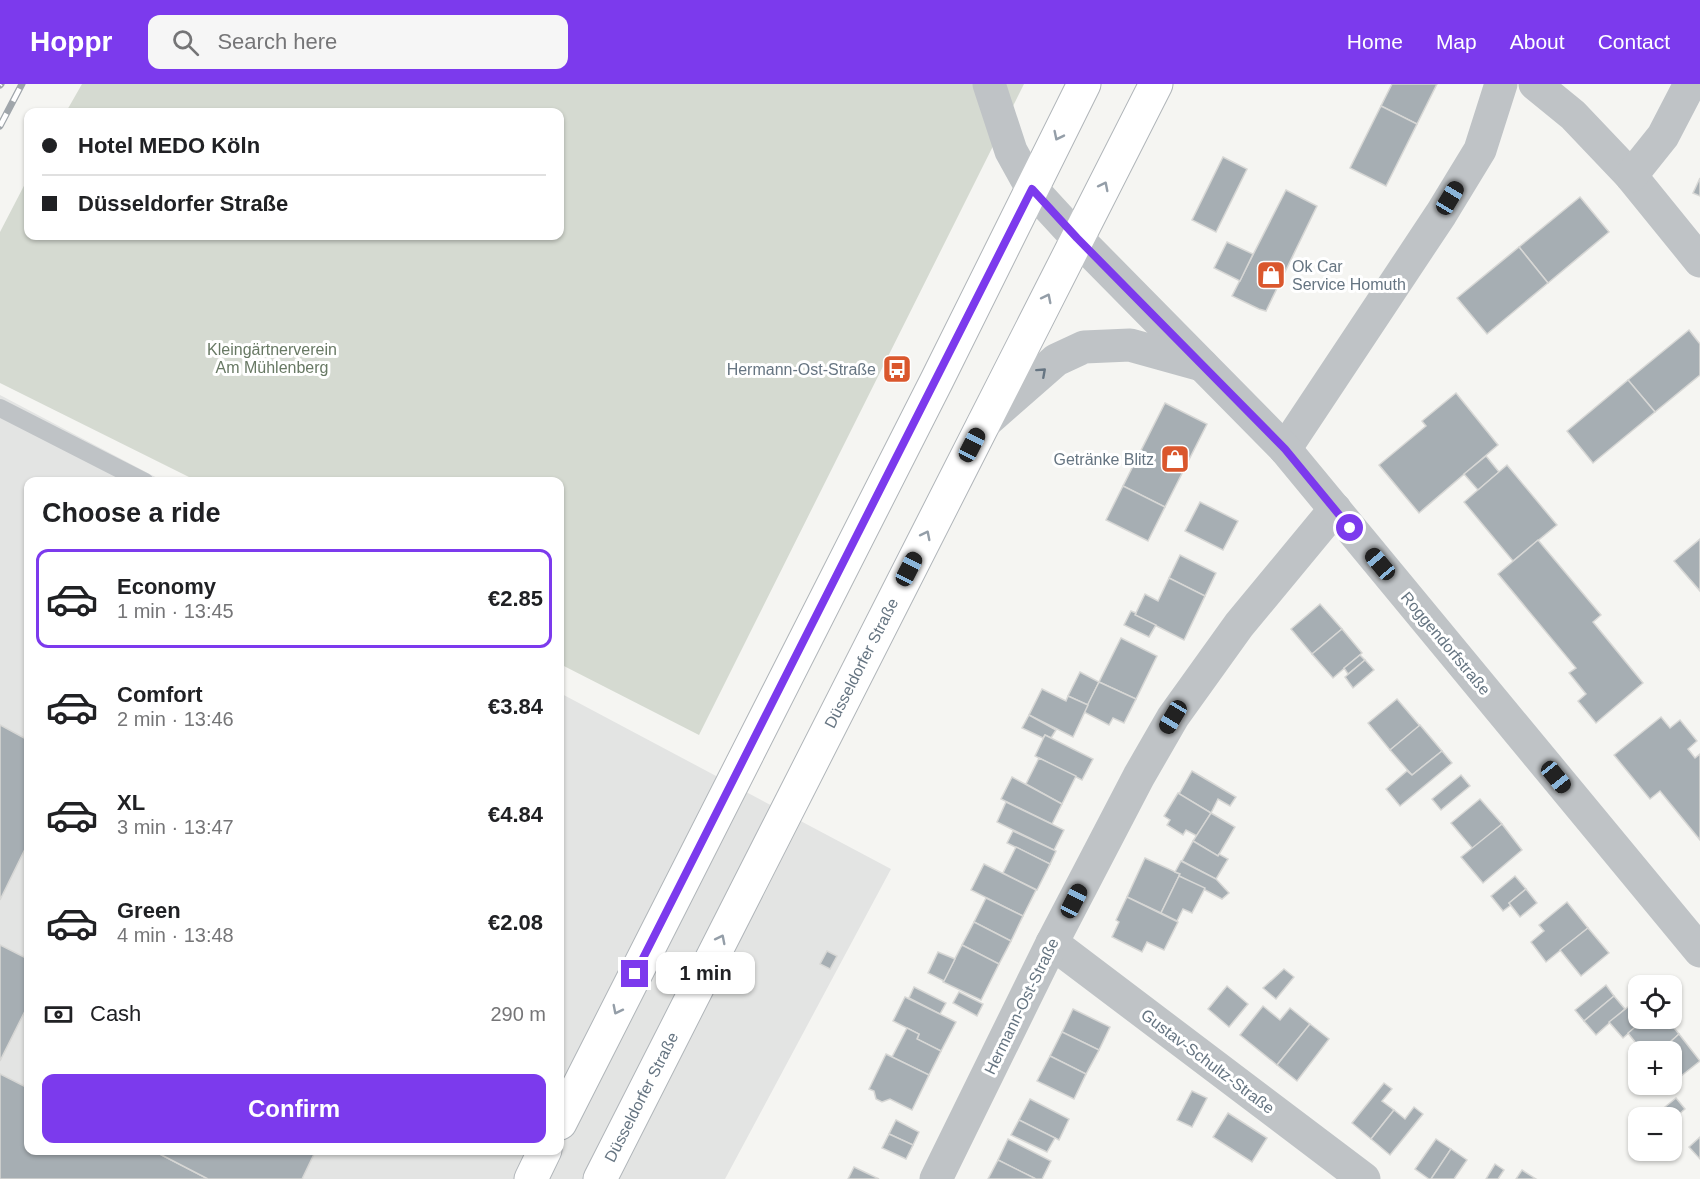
<!DOCTYPE html>
<html lang="en">
<head>
<meta charset="utf-8">
<style>
  body { margin:0; font-family:Helvetica,sans-serif; background:#f6f6f6; color:#202124; height:100vh; display:flex; flex-direction:column; font-size:22px; white-space:nowrap }
  * { box-sizing:border-box; margin:0 }
  p { font-size:20px; color:#757577 }
  .icon { flex:none; width:33px; height:33px; fill:none; stroke:currentColor; stroke-width:2; stroke-linecap:round; stroke-linejoin:round }
  .map { position:relative; flex:1; overflow:hidden }
  .panel { position:absolute; left:24px; top:393px; width:540px; height:678px; display:flex; flex-direction:column; background:#fff; border-radius:12px; box-shadow:0 2px 4px #0004 }
  .panel>* { flex:none }
  .banner { position:absolute; left:24px; top:24px; width:540px; height:132px; border-radius:12px; box-shadow:0 2px 4px #0004; display:grid; align-content:center; height:132px; padding:0 18px; background:#fff }
  .fabs { position:absolute; left:1628px; top:891px; display:grid; gap:12px }
  .fabs a { display:grid; place-items:center; width:54px; height:54px; border-radius:12px; background:#fff; box-shadow:0 2px 4px #0004; font-size:30px }
  .end { position:absolute; width:27px; height:27px; margin:-14px; border:8px solid #7c3aed; background:#fff; box-shadow:0 0 0 3px #fff }
  .from { border-radius:50% }
  .bubble { position:absolute; height:42px; border-radius:12px; background:#fff; box-shadow:0 2px 4px #0004; font-size:20px; font-weight:700; line-height:42px; text-align:center }
  .car { position:absolute; width:18px; height:36px; margin:-18px -9px; border-radius:8px; box-shadow:0 0 4px 2px #0007; background:linear-gradient(#222 24%,#8ab4d8 0 40%,#222 0 76%,#8ab4d8 0 86%,#222 0) }
  .banner b { display:flex; align-items:center; gap:21px; height:57px; font-size:22px }
  .banner b+b { border-top:2px solid #e0e0e0 }
  .banner i { width:15px; height:15px; background:#202124 }
  ul { padding:0; list-style:none }
  li { display:flex; align-items:center; gap:18px; height:99px; margin:0 12px 9px; padding:0 6px; border:3px solid transparent; border-radius:12px }
  li div { flex:1 }
  li b { display:block; font-size:22px }
  li em { font-style:normal; font-weight:700 }
  li.active { border-color:#7c3aed }
  li>.icon { width:54px; height:54px; stroke-width:1.5 }
  h2 { padding:0 18px; font-size:27px; line-height:72px }
  .pay { display:flex; align-items:center; gap:15px; height:66px; padding:0 18px; font-size:22px }
  .pay p { margin-inline-start:auto }
  .action { display:flex; gap:12px; margin-top:auto; padding:12px 18px }
  .action a { flex:1; height:69px; border-radius:12px; background:#7c3aed; color:#fff; font-size:24px; font-weight:700; line-height:69px; text-align:center }
  header { display:flex; align-items:center; gap:36px; box-sizing:border-box; height:84px; padding:0 30px; background:#7c3aed; color:#fff }
  header strong { font-size:28px }
  nav { display:flex; gap:33px; margin-inline-start:auto; font-size:21px }
  .search { width:420px; height:54px; background:#f6f6f6; display:flex; align-items:center; gap:15px; box-sizing:border-box; padding:0 21px; border-radius:12px; color:#757577; font-size:22px }
  .map>svg:first-child { display:block }
  .built { fill:#e3e4e3 }
  .green { fill:#d5dad1 }
  .building { fill:#a6aeb3; stroke:#d7d7d5; stroke-width:1.5 }
  .lines { fill:none; stroke-linecap:round; stroke-linejoin:round }
  .primary-casing { stroke:#b0b5b9; stroke-width:35 }
  .service { stroke:#bfc3c6; stroke-width:18 }
  .minor { stroke:#bfc3c6; stroke-width:33 }
  .tertiary { stroke:#bfc3c6; stroke-width:33 }
  .primary { stroke:#fff; stroke-width:33 }
  .rail-casing { stroke:#a0a6ab; stroke-width:7 }
  .rail { stroke:#fff; stroke-width:4.5; stroke-dasharray:14; stroke-linecap:butt }
  .oneway { stroke:#949ea8 }
  .oneway2 { stroke:#667582 }
  .route { stroke:#7c3aed; stroke-width:8 }
  .labels { text-anchor:middle; stroke-width:6; stroke-linejoin:round; paint-order:stroke }
  .poi-label { font-size:16px; fill:#667582; stroke:#fff; text-anchor:end }
  .park-label { font-size:16px; fill:#687964; stroke:#fff }
  .street-label { font-size:16px; fill:#667582; stroke:#fff }
</style>
</head>
<body>
<header>
<strong>Hoppr</strong>
<div class="search"><svg class="icon" aria-label="search" viewBox="0 0 24 24"><circle cx="10" cy="10" r="6"/><path d="M15 15l6 6"/></svg>Search here</div>
<nav><a>Home</a><a>Map</a><a>About</a><a>Contact</a></nav>
</header>
<div class="map">
<svg width="1700" height="1095" viewBox="0 0 1700 1095">
  <rect width="100%" height="100%" fill="#f5f5f2"/>
  <path class="built" d="M0,311L163,397L28,398V1066H560V609L891,785L725,1095H0Z"/>
  <path class="green" d="M82,0H1024L699,651L560,580V398L197,397L0,299V148L28,94V152H560V28H66Z"/>
  <g class="building">
    <path d="M1392,0H1437L1417,40L1381,22Z"/>
    <path d="M1381,22L1417,40L1386,102L1350,84Z"/>
    <path d="M1223,73L1247,85L1216,148L1192,136Z"/>
    <path d="M1700,94V112L1693,109Z"/>
    <path d="M1286,106L1317,122L1266,227L1259,225L1232,212Z"/>
    <path d="M1580,113L1609,148L1548,199L1519,163Z"/>
    <path d="M1227,158L1253,170L1240,197L1214,184Z"/>
    <path d="M1519,163L1548,199L1487,250L1457,214Z"/>
    <path d="M1689,246L1700,260V291L1655,328L1628,296Z"/>
    <path d="M1628,296L1655,328L1593,379L1567,347Z"/>
    <path d="M1456,309L1498,361L1419,429L1379,381L1426,342L1422,337Z"/>
    <path d="M1165,319L1207,340L1165,423L1123,402Z"/>
    <path d="M1486,372L1499,388L1478,406L1464,390Z"/>
    <path d="M1507,381L1557,441L1513,477L1464,418Z"/>
    <path d="M1123,402L1165,423L1148,457L1106,436Z"/>
    <path d="M1200,418L1238,437L1223,466L1185,447Z"/>
    <path d="M1700,455V507L1674,477Z"/>
    <path d="M1538,456L1601,531L1593,538L1643,599L1596,639L1578,617L1586,610L1569,589L1576,584L1498,490Z"/>
    <path d="M1180,471L1216,489L1205,512L1169,494Z"/>
    <path d="M1169,494L1205,512L1184,556L1135,531L1145,510L1158,517Z"/>
    <path d="M1320,520L1342,545L1312,570L1291,545Z"/>
    <path d="M1131,527L1136,529L1135,531L1156,541L1149,553L1124,541Z"/>
    <path d="M1342,545L1362,569L1333,594L1312,570Z"/>
    <path d="M1121,554L1157,572L1136,615L1099,598Z"/>
    <path d="M1360,571L1365,576L1348,590L1344,584Z"/>
    <path d="M1365,576L1374,586L1353,604L1345,593Z"/>
    <path d="M1080,588L1099,598L1088,621L1068,612Z"/>
    <path d="M1099,598L1136,615L1124,639L1113,634L1109,641L1084,628Z"/>
    <path d="M1042,605L1066,617L1068,612L1088,621L1073,653L1029,631Z"/>
    <path d="M1397,615L1420,642L1390,666L1368,639Z"/>
    <path d="M1029,631L1056,646L1051,654L1045,651L1043,654L1022,644Z"/>
    <path d="M1661,633L1670,644L1680,636L1697,657L1688,665L1695,674L1700,670V756L1660,707L1650,715L1614,671Z"/>
    <path d="M0,641L28,656V759L0,816Z"/>
    <path d="M1420,641L1442,667L1412,691L1390,666Z"/>
    <path d="M1045,651L1093,675L1082,696L1035,672Z"/>
    <path d="M1442,667L1452,679L1400,722L1386,705L1407,687L1412,691Z"/>
    <path d="M1039,674L1076,692L1062,720L1026,700Z"/>
    <path d="M1192,687L1236,713L1230,722L1218,715L1211,729L1179,710Z"/>
    <path d="M1461,691L1470,702L1441,726L1432,715Z"/>
    <path d="M1012,693L1062,720L1052,740L1001,715Z"/>
    <path d="M1178,709L1211,729L1197,752L1186,746L1183,751L1167,741L1170,736L1164,732Z"/>
    <path d="M1480,715L1502,740L1473,765L1451,739Z"/>
    <path d="M1006,718L1064,746L1054,766L997,738Z"/>
    <path d="M1211,729L1235,743L1218,772L1193,757Z"/>
    <path d="M1502,740L1522,766L1483,799L1461,773Z"/>
    <path d="M1013,747L1056,767L1050,780L1007,759Z"/>
    <path d="M1193,757L1218,772L1219,770L1228,775L1216,795L1182,777Z"/>
    <path d="M1016,763L1050,780L1037,806L1003,789Z"/>
    <path d="M1145,774L1180,790L1161,829L1127,813Z"/>
    <path d="M1181,777L1216,795L1229,809L1222,815L1179,792L1180,790L1175,788Z"/>
    <path d="M984,780L1036,806L1023,832L971,806Z"/>
    <path d="M1179,792L1205,804L1192,829L1183,825L1177,837L1161,829Z"/>
    <path d="M1515,792L1526,805L1509,819L1511,821L1503,827L1491,812Z"/>
    <path d="M1526,805L1537,819L1520,833L1509,819Z"/>
    <path d="M1127,813L1178,838L1164,866L1147,858L1142,868L1112,853L1119,838L1116,836Z"/>
    <path d="M986,814L1023,832L1011,857L974,838Z"/>
    <path d="M1567,818L1588,844L1546,878L1531,858L1544,847L1539,841Z"/>
    <path d="M974,838L1011,857L999,880L962,861Z"/>
    <path d="M1588,844L1609,869L1581,892L1560,866Z"/>
    <path d="M0,861L28,875V921L0,977Z"/>
    <path d="M962,861L999,880L981,916L943,898Z"/>
    <path d="M827,867L837,872L830,885L820,880Z"/>
    <path d="M938,868L955,875L944,897L928,889Z"/>
    <path d="M1284,885L1294,893L1276,915L1263,904Z"/>
    <path d="M1606,901L1614,912L1584,937L1575,926Z"/>
    <path d="M1227,902L1248,920L1229,943L1208,925Z"/>
    <path d="M914,903L946,919L940,930L909,914Z"/>
    <path d="M959,908L983,920L977,932L953,919Z"/>
    <path d="M1614,912L1625,925L1596,951L1584,937Z"/>
    <path d="M905,913L956,938L941,967L917,955L919,950L893,937Z"/>
    <path d="M1638,915V934H1646L1623,954L1609,938Z"/>
    <path d="M1263,922L1280,936L1290,924L1310,940L1277,981L1240,951Z"/>
    <path d="M1073,925L1110,943L1099,966L1062,948Z"/>
    <path d="M1646,934H1666L1679,950L1659,968H1643L1628,949Z"/>
    <path d="M1310,940L1329,955L1297,997L1277,981Z"/>
    <path d="M907,944L919,950L917,955L941,967L929,991L892,973Z"/>
    <path d="M1062,948L1099,966L1086,990L1050,972Z"/>
    <path d="M1679,950L1700,977L1671,1000V968H1659Z"/>
    <path d="M886,970L929,991L912,1026L890,1015L882,1018L876,1015L874,1007L869,1005Z"/>
    <path d="M1050,972L1086,990L1074,1015L1037,997Z"/>
    <path d="M0,990L28,1004V1066H152L208,1095H0Z"/>
    <path d="M1384,999L1392,1005L1382,1017L1394,1026L1371,1055L1352,1039Z"/>
    <path d="M1192,1007L1207,1014L1192,1043L1177,1036Z"/>
    <path d="M1676,1014L1685,1025L1671,1037V1034H1655L1654,1032Z"/>
    <path d="M1030,1015L1069,1035L1059,1056L1019,1036Z"/>
    <path d="M1414,1023L1423,1030L1390,1071L1371,1055L1394,1026L1405,1035Z"/>
    <path d="M1228,1029L1267,1054L1252,1078L1213,1053Z"/>
    <path d="M896,1036L919,1048L913,1061L889,1050Z"/>
    <path d="M1019,1036L1055,1054L1047,1068L1011,1051Z"/>
    <path d="M889,1050L913,1061L906,1075L882,1064Z"/>
    <path d="M1700,1053V1075L1689,1063Z"/>
    <path d="M1008,1055L1051,1077L1042,1095H1036L998,1076Z"/>
    <path d="M1436,1055L1451,1065L1431,1095H1429L1415,1085Z"/>
    <path d="M1451,1065L1467,1076L1454,1095H1431Z"/>
    <path d="M152,1066H316L302,1095H208Z"/>
    <path d="M998,1076L1034,1094V1095H988Z"/>
    <path d="M1495,1080L1504,1086L1498,1095H1486Z"/>
    <path d="M854,1083L879,1095H848Z"/>
    <path d="M1522,1086L1536,1095H1516Z"/>
  </g>
  <g class="lines">
    <g class="primary-casing">
      <g id="primary">
        <path d="M560,1039L937,296L1084,0"/>
        <path d="M531,1095L545,1066"/>
        <path d="M600,1095L1156,0"/>
      </g>
    </g>
    <path class="service" d="M0,324L145,398"/>
    <g class="minor">
      <path d="M989,0L1011,67L1032,105"/>
      <path d="M1535,0L1573,31L1631,92L1700,177"/>
      <path d="M1631,92L1663,52L1690,0"/>
      <path d="M1285,365L1441,130L1480,66L1501,0"/>
      <path d="M1052,859L1364,1095"/>
      <path d="M936,1095L1052,859L1139,692L1173,633L1239,541L1335,425"/>
    </g>
    <g class="tertiary">
      <path d="M1032,105L1077,154L1285,365L1700,867"/>
      <path d="M983,340L1056,276L1084,263L1130,261L1202,281"/>
    </g>
    <use href="#primary" class="primary"/>
    <g class="rail-casing">
      <g id="rail">
        <path d="M0,1L1,0"/>
        <path d="M0,42L22,0"/>
      </g>
    </g>
    <use href="#rail" class="rail"/>
  </g>
  <defs><path id="oneway-chevron" d="M-2-3.5L2.5 0L-2 3.5" fill="none" stroke-width="1.6" stroke-linecap="round" stroke-linejoin="round" transform="scale(1.5)"/></defs>
  <g class="oneway">
    <use href="#oneway-chevron" transform="translate(1058 52) rotate(116)"/>
    <use href="#oneway-chevron" transform="translate(1104 102) rotate(-63)"/>
    <use href="#oneway-chevron" transform="translate(1047 214) rotate(-63)"/>
    <use href="#oneway-chevron" transform="translate(926 451) rotate(-63)"/>
    <use href="#oneway-chevron" transform="translate(721 855) rotate(-63)"/>
    <use href="#oneway-chevron" transform="translate(617 926) rotate(117)"/>
  </g>
  <use class="oneway2" href="#oneway-chevron" transform="translate(1042 288) rotate(-42)"/>
  <g class="lines">
    <path class="route" d="M635,890L1032,105L1077,154L1285,365L1350,444"/>
  </g>
  <defs>
    <g id="shop-square" transform="scale(1.5)"><rect x="-9" y="-9" width="18" height="18" rx="4" fill="#da572d" stroke="#fff"/><path d="M-5-2.5h2.3a2.7 3.5 0 0 1 5.4 0H5L5.5 6h-11ZM-1.5-2.5h3a1.5 2.3 0 0 0-3 0Z" fill="#fff"/></g>
    <g id="bus-square" transform="scale(1.5)"><rect x="-9" y="-9" width="18" height="18" rx="4" fill="#da572d" stroke="#fff"/><path d="M-5-6H5V4H4V6H2V4H-2V6H-4V4H-5ZM-3.5-4V0h7V-4ZM-3.5 1.2v1.5H-2V1.2ZM2 1.2v1.5H3.5V1.2Z" fill="#fff"/></g>
  </defs>
  <g fill-rule="evenodd">
    <use href="#shop-square" x="1271" y="191"/>
    <use href="#bus-square" x="897" y="285"/>
    <use href="#shop-square" x="1175" y="375"/>
  </g>
  <g class="labels">
    <g class="poi-label">
      <text x="1292" y="188" text-anchor="start">Ok Car<tspan x="1292" dy="18">Service Homuth</tspan></text>
      <text x="876" y="291">Hermann-Ost-Straße</text>
      <text x="1154" y="381">Getränke Blitz</text>
    </g>
    <g class="park-label">
      <text x="272" y="271">Kleingärtnerverein<tspan x="272" dy="18">Am Mühlenberg</tspan></text>
    </g>
    <g class="street-label">
      <text transform="translate(1446 559) rotate(50)" y="6">Roggendorfstraße</text>
      <text transform="translate(861 579) rotate(-63)" y="6">Düsseldorfer Straße</text>
      <text transform="translate(1021 922) rotate(-64)" y="6">Hermann-Ost-Straße</text>
      <text transform="translate(1208 977) rotate(37)" y="6">Gustav-Schultz-Straße</text>
      <text transform="translate(641 1013) rotate(-63)" y="6">Düsseldorfer Straße</text>
    </g>
  </g>
</svg>
<div class="fabs">
<a><svg class="icon" aria-label="locate" viewBox="0 0 24 24"><circle cx="12" cy="12" r="6"/><path d="M12 2v4M12 18v4M2 12h4M18 12h4"/></svg></a>
<a>+</a>
<a>−</a>
</div>
<i class="end from" style="left:1350px;top:444px"></i>
<i class="end" style="left:635px;top:890px"></i>
<div class="bubble" style="left:656px;top:868px;width:99px">1 min</div>
<i class="car" style="left:1450px;top:114px;rotate:31deg"></i>
<i class="car" style="left:972px;top:361px;rotate:27deg"></i>
<i class="car" style="left:1380px;top:480px;rotate:320deg"></i>
<i class="car" style="left:909px;top:485px;rotate:27deg"></i>
<i class="car" style="left:1173px;top:633px;rotate:211deg"></i>
<i class="car" style="left:1556px;top:693px;rotate:141deg"></i>
<i class="car" style="left:1074px;top:817px;rotate:27deg"></i>
<div class="banner">
<b><i class="from"></i>Hotel MEDO Köln</b>
<b><i></i>Düsseldorfer Straße</b>
</div>
<section class="panel">
<h2>Choose a ride</h2>
<ul>
<li class="active"><svg class="icon" aria-label="car" viewBox="0 0 24 24"><path d="M5 17H2v-5l4-1 3-4h7l3 4 3 1v5h-3M9 17h6M6 11h13"/><circle cx="7" cy="17" r="2"/><circle cx="17" cy="17" r="2"/></svg><div><b>Economy</b><p>1 min · 13:45</p></div><em>€2.85</em></li>
<li><svg class="icon" aria-label="car" viewBox="0 0 24 24"><path d="M5 17H2v-5l4-1 3-4h7l3 4 3 1v5h-3M9 17h6M6 11h13"/><circle cx="7" cy="17" r="2"/><circle cx="17" cy="17" r="2"/></svg><div><b>Comfort</b><p>2 min · 13:46</p></div><em>€3.84</em></li>
<li><svg class="icon" aria-label="car" viewBox="0 0 24 24"><path d="M5 17H2v-5l4-1 3-4h7l3 4 3 1v5h-3M9 17h6M6 11h13"/><circle cx="7" cy="17" r="2"/><circle cx="17" cy="17" r="2"/></svg><div><b>XL</b><p>3 min · 13:47</p></div><em>€4.84</em></li>
<li><svg class="icon" aria-label="car" viewBox="0 0 24 24"><path d="M5 17H2v-5l4-1 3-4h7l3 4 3 1v5h-3M9 17h6M6 11h13"/><circle cx="7" cy="17" r="2"/><circle cx="17" cy="17" r="2"/></svg><div><b>Green</b><p>4 min · 13:48</p></div><em>€2.08</em></li>
</ul>
<div class="pay"><svg class="icon" aria-label="cash" viewBox="0 0 24 24"><path d="M3 7h18v10H3z"/><circle cx="12" cy="12" r="2"/></svg>Cash<p>290 m</p></div>
<div class="action"><a>Confirm</a></div>
</section>
</div>
</body>
</html>
